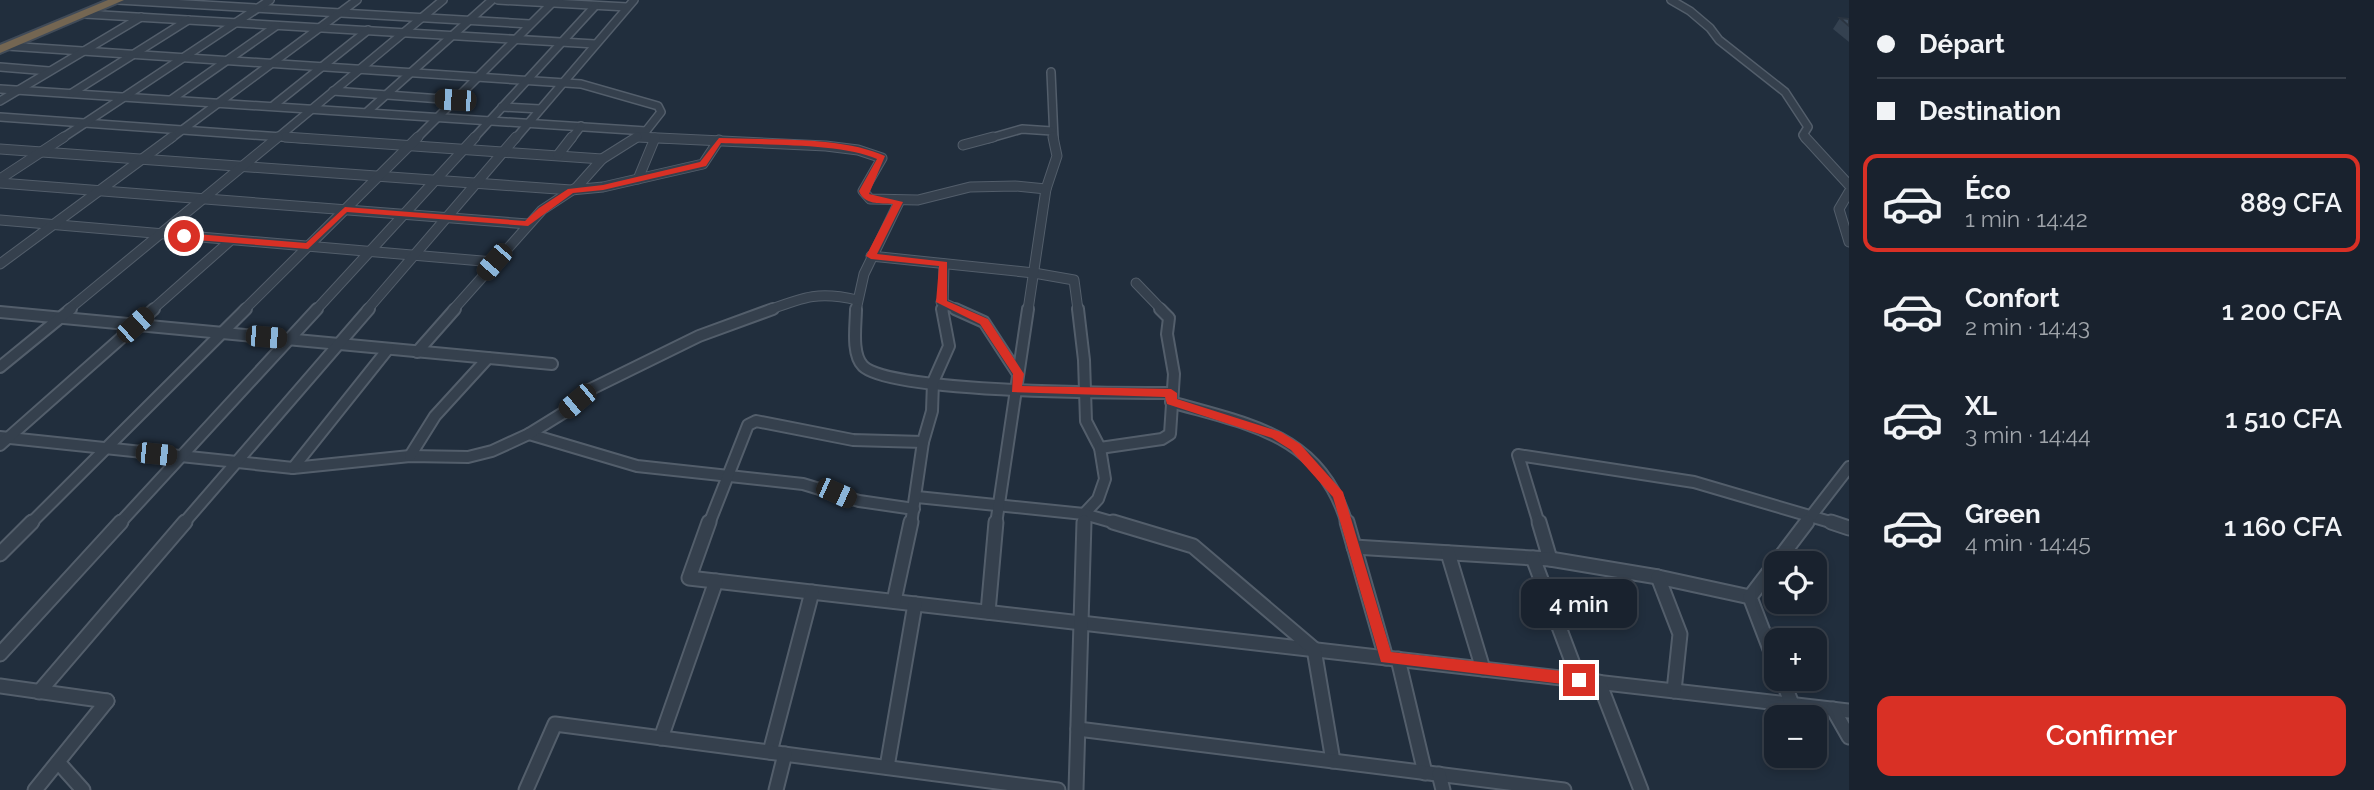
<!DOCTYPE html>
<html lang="fr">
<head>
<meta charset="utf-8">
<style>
  body { margin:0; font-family:Raleway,sans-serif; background:#222a36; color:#f1f3f6; height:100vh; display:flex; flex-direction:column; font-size:26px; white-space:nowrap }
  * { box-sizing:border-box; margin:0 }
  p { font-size:23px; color:#9fa4aa }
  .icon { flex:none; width:38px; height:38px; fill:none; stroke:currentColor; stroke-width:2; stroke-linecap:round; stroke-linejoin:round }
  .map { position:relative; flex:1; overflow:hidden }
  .sheet { display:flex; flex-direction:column; background:#19222e; width:525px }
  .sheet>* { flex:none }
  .guide { display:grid; align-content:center; height:154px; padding:0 28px; background:#19222e }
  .tools { position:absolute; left:1764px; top:551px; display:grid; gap:14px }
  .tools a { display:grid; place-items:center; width:63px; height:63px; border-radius:14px; background:#19222e; box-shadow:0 4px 10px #0003,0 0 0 2px #373f4a; font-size:35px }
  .end { position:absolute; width:32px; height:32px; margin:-16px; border:9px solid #d93025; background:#fff; box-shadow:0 0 0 4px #fff }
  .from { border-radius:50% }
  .bubble { position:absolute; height:49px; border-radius:14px; background:#19222e; box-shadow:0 4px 10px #0003,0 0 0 2px #373f4a; font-size:23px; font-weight:600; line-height:49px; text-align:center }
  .car { position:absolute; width:21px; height:42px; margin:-21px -10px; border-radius:9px; box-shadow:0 0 5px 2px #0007; background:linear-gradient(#222 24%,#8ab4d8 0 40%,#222 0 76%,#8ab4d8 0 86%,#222 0) }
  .guide b { display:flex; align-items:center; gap:24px; height:66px; font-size:26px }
  .guide b+b { border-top:2px solid #373f4a }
  .guide i { width:18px; height:18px; background:#f1f3f6 }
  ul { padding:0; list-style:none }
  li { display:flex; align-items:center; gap:21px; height:98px; margin:0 14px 10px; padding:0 14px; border:4px solid transparent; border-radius:14px }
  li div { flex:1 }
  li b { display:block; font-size:26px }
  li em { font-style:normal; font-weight:600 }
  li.active { border-color:#d93025 }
  li>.icon { width:63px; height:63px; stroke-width:1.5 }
  .button { display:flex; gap:14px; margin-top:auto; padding:14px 28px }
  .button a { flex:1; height:80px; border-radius:14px; background:#d93025; color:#fff; font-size:28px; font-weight:600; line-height:80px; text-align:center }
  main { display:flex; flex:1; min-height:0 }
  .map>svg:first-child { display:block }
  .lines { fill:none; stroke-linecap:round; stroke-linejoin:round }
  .street-far3-casing { stroke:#535e6b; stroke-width:10 }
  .street-far2-casing { stroke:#535e6b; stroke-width:11 }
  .street-far1-casing { stroke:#535e6b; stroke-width:14 }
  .street-casing { stroke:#535e6b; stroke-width:17 }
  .highway-casing { stroke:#414b58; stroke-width:4 }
  .street-far3 { stroke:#35404d; stroke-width:7 }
  .street-far2 { stroke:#35404d; stroke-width:9 }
  .street-far1 { stroke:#35404d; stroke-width:10 }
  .street { stroke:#35404d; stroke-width:13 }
  .highway { fill:#746652; fill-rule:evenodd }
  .wall { fill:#344150 }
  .building { fill:#3d4c5d; stroke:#2b3541; stroke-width:2 }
  .route { fill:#d93025 }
</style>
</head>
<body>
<main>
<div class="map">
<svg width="1849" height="790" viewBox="0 0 1849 790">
  <rect width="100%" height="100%" fill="#212e3d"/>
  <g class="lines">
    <g class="street-far3-casing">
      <g id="street-far3">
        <path d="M118,0L530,24"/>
        <path d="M498,0L627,7"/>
        <path d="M1671,0L1690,11L1710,28L1719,40L1785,92L1808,127L1803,135L1806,139"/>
        <path d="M85,14L595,44"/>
        <path d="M7,46L581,84L658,106L661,112L646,131L634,139"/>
        <path d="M0,67L49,71"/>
        <path d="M1051,72L1054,139"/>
        <path d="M0,89L646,131"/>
        <path d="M333,91L455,100"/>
        <path d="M72,93L188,20"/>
        <path d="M172,99L276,26"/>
        <path d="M0,101L141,17"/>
        <path d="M274,105L368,30"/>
        <path d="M502,107L540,109"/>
        <path d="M368,111L492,0"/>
        <path d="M0,117L310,139"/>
        <path d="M638,137L672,139"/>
        <path d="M61,139L270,0"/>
        <path d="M170,139L357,0"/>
        <path d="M276,139L443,0"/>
        <path d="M416,139L555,0"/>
        <path d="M473,139L595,6"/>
        <path d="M515,139L634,0"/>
        <path d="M571,139L581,126"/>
        <path d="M987,139L1022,129L1052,131"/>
      </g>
    </g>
    <g class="street-far2-casing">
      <g id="street-far2">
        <path d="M285,137L602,159"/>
        <path d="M638,137L826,146L858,150L882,158L863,191L870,199L918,200L970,187L1015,186L1046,189"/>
        <path d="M1805,137L1849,185"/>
        <path d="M963,145L993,137"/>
        <path d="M0,149L571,190L603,187L703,164L719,140"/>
        <path d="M558,155L572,137"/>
        <path d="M0,179L64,137"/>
        <path d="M638,179L655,138"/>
        <path d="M0,183L528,224"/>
        <path d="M1849,192L1839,209L1849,242"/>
        <path d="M0,220L494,262"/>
        <path d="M871,256L1034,273L1074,280L1078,310"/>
        <path d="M0,264L172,137"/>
        <path d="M1136,283L1162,310"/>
        <path d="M941,302L959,310"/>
        <path d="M68,310L278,137"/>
        <path d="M152,310L231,240"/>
        <path d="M244,310L418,137"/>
        <path d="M316,310L475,137"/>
        <path d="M367,310L516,137"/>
        <path d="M453,310L542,210L577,187L602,159L637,137"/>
        <path d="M769,310C804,297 819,291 857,300"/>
        <path d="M856,310L864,274L899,202"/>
        <path d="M943,310L944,264"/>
        <path d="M1028,310L1046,189L1057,156L1053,137"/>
      </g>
    </g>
    <g class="street-far1-casing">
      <g id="street-far1">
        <path d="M856,309C856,324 851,354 863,366C890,393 1123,393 1171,393"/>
        <path d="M955,309L984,322L1018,374"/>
        <path d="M1078,309L1084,360L1086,421L1100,448L1105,479L1098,499L1084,514V524"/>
        <path d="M0,312L552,364"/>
        <path d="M417,352L455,309"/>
        <path d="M0,367L71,309"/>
        <path d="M1171,402C1250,425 1321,434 1347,524"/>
        <path d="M529,434L637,466L803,484L859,501L914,509"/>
        <path d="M0,437L293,468L410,456L468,457L492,451L529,434L563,413L589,390L699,336L773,309"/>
        <path d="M0,445L154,309"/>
        <path d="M1100,448L1162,439L1170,434L1174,374L1167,334L1169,318L1160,309"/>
        <path d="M410,456L435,416L488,358"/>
        <path d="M293,468L388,349"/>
        <path d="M917,497L1084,514L1119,524"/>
        <path d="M30,524L246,309"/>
        <path d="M119,524L317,309"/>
        <path d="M183,524L369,309"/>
        <path d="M709,524L748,425L756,421L853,440L923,442"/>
        <path d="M911,524L923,442L932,411L933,382L949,346L942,309"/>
        <path d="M996,524L1028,309"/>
        <path d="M1539,524L1518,455L1694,482L1837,524"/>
        <path d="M1805,524L1849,467"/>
      </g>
    </g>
    <g class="street-casing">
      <g id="street">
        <path d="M709,522L689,578L1849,711"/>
        <path d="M1113,522L1193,546L1314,649L1333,761"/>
        <path d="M1347,522L1386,658"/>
        <path d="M1539,522L1550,559"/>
        <path d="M1831,522L1849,528"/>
        <path d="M1354,547L1550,559L1658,577L1750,597"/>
        <path d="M1448,553L1483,669"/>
        <path d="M0,554L32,522"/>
        <path d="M1533,558L1579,680"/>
        <path d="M1658,577L1680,634L1674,691"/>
        <path d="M894,601L911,522"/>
        <path d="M988,612L996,522"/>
        <path d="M0,654L121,522"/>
        <path d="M1398,659L1425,773"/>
        <path d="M1776,665L1750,597L1807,522"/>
        <path d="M1782,679L1792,704"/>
        <path d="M1599,682L1641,790"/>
        <path d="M0,686L107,701"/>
        <path d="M39,692L185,522"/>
        <path d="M1833,709L1849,737"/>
        <path d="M1078,729L1564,790"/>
        <path d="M661,738L716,581"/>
        <path d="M770,752L812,592"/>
        <path d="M58,762L83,790"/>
        <path d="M887,767L915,604"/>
        <path d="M1439,774L1443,790"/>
        <path d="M35,790L107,701"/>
        <path d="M526,790L555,724L1058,790"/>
        <path d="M776,790L785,754"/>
        <path d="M1076,790L1084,522"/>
      </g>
    </g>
    <g class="highway-casing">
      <path id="highway" d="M108,0H124L0,53V45Z"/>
    </g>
    <use href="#street-far3" class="street-far3"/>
    <use href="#street-far2" class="street-far2"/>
    <use href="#street-far1" class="street-far1"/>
    <use href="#street" class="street"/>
    <use href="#highway" class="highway"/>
  </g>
  <path class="wall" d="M1840,18L1849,19V42L1833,29Z"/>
  <path class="building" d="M1840,18L1849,19V26Z"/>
  <path class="route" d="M719,138C766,140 843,136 885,156L869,194L903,202L877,254L947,262V301L988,319L1024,374L1022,386L1171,389L1177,393V399L1281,432L1300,444L1343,492L1391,652L1579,673L1584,675L1586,680L1584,684L1579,686L1381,662L1333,497L1291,450L1272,438L1167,404L1165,397L1012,392L1013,374L980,324L936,302L939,266L871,259L866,256L893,204C880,203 864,205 859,191L877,159C843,143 761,145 721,143L706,166L603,190L573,193L528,226L347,212L308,249L184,239L179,236L184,233L306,243L345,207L525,221L539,208L568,189L603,185L700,162Z"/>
</svg>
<div class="tools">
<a><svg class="icon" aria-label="locate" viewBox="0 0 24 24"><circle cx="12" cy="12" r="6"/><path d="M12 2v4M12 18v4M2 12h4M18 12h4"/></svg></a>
<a>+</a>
<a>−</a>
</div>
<i class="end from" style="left:184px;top:236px"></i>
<i class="end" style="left:1579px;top:680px"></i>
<div class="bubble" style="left:1521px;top:579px;width:116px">4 min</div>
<i class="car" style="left:455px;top:100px;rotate:274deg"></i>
<i class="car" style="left:494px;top:262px;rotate:221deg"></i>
<i class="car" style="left:135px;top:325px;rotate:48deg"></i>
<i class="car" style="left:266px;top:337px;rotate:95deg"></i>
<i class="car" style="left:577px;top:401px;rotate:230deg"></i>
<i class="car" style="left:156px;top:454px;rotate:96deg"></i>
<i class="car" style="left:836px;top:493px;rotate:114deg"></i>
</div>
<section class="sheet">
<div class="guide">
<b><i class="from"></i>Départ</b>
<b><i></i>Destination</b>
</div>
<ul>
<li class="active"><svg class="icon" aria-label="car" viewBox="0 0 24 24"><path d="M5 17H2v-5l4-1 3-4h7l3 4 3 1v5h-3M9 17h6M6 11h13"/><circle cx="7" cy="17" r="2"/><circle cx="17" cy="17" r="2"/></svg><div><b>Éco</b><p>1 min · 14:42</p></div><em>889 CFA</em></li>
<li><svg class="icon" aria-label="car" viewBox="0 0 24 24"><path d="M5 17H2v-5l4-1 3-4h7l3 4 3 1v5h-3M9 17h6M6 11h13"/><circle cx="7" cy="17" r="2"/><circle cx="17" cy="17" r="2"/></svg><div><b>Confort</b><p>2 min · 14:43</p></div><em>1 200 CFA</em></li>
<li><svg class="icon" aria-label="car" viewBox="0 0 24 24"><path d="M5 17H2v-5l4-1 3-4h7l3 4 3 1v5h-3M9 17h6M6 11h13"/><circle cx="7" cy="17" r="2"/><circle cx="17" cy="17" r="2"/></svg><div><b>XL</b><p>3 min · 14:44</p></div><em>1 510 CFA</em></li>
<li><svg class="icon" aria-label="car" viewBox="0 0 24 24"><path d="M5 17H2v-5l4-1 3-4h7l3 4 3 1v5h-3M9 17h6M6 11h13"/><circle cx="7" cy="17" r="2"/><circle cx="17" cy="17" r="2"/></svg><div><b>Green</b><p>4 min · 14:45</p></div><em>1 160 CFA</em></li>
</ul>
<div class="button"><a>Confirmer</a></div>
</section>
</main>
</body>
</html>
